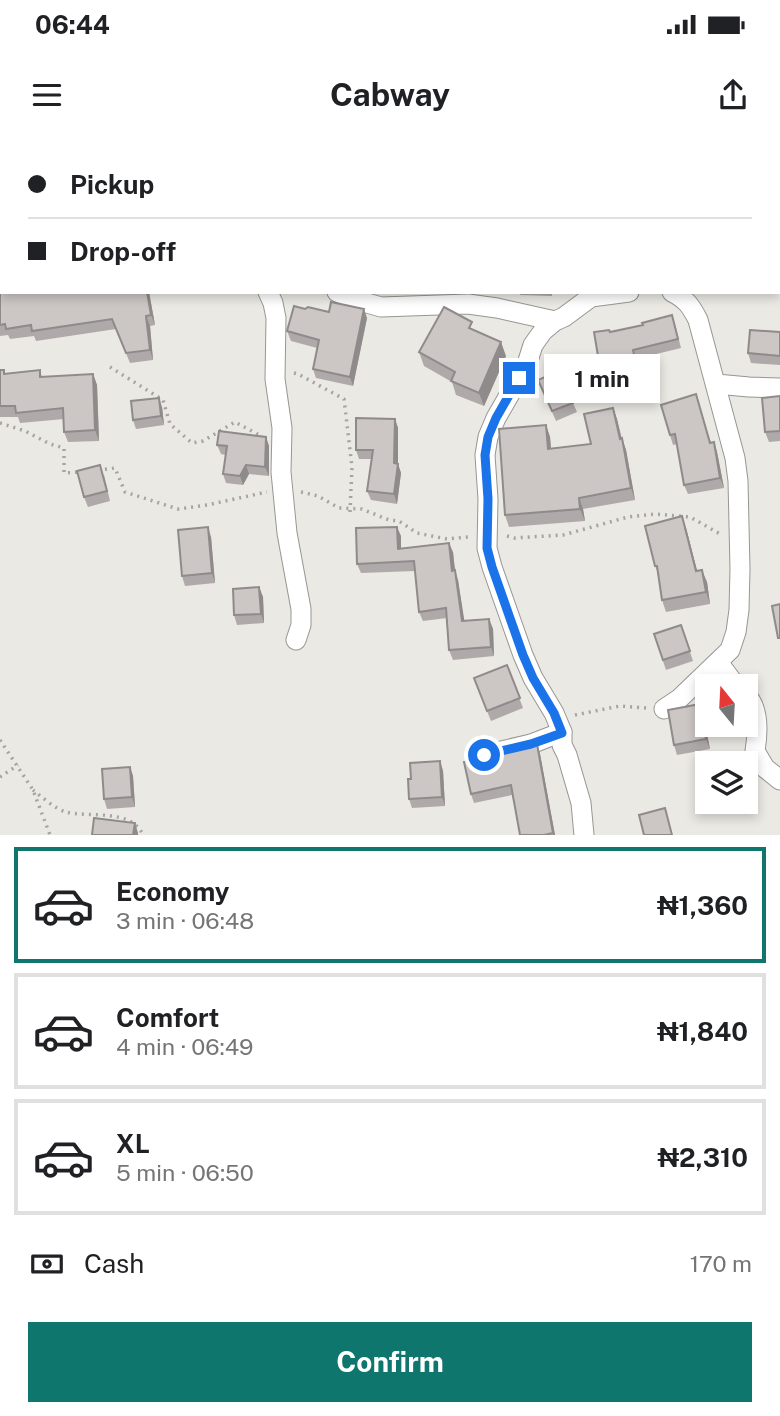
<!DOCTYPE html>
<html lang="en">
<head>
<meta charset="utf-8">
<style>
  body { margin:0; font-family:"Public Sans",sans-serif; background:#f6f6f6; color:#202124; height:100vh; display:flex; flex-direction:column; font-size:26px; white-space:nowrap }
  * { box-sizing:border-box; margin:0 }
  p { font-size:23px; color:#757577 }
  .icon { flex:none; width:38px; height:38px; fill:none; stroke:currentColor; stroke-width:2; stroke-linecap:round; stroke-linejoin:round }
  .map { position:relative; height:695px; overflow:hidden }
  .drawer { display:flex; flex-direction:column; background:#fff; flex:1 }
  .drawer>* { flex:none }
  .top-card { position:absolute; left:0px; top:0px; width:780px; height:154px; box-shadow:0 4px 10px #0003; display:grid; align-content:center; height:154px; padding:0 28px; background:#fff }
  .needle { width:46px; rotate:342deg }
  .controls { position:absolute; left:695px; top:534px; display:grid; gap:14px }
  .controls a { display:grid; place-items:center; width:63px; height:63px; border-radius:0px; background:#fff; box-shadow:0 4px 10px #0003; font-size:35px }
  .end { position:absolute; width:32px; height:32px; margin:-16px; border:9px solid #1a73e8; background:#fff; box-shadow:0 0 0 4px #fff }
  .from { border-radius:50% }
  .bubble { position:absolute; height:49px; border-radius:0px; background:#fff; box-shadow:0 4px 10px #0003; font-size:23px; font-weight:700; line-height:49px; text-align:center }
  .top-card b { display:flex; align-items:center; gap:24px; height:66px; font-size:26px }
  .top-card b+b { border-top:2px solid #e0e0e0 }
  .top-card i { width:18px; height:18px; background:#202124 }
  ul { padding:12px 0 0; list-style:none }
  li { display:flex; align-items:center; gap:21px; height:116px; margin:0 14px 10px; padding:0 14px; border:4px solid #e0e0e0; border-radius:0px }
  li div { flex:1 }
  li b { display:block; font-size:26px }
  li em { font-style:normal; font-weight:700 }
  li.active { border-color:#0f766e }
  li>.icon { width:63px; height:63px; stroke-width:1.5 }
  .pay { display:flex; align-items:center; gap:18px; height:77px; padding:0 28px; font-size:26px }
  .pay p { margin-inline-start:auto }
  .cta { display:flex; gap:14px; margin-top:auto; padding:14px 28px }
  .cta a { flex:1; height:80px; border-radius:0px; background:#0f766e; color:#fff; font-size:28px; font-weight:700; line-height:80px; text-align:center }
  .status { display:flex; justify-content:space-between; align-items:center; height:49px; padding:0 35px; background:#fff; direction:ltr }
  .status svg { height:19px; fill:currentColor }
  header { display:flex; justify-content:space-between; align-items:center; height:91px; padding:0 28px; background:#fff; font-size:32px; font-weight:700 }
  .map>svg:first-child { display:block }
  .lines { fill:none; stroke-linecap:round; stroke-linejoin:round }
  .minor-casing { stroke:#979692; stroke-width:21 }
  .path { stroke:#a5a4a0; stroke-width:3.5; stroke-dasharray:2 5; stroke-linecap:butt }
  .minor { stroke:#fff; stroke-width:19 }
  .wall { fill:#afaaa9 }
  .shaded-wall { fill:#8f8b8a }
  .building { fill:#ccc6c5; stroke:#8f8b8a; stroke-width:2 }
  .route { stroke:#1a73e8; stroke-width:9 }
</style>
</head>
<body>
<div class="status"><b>06:44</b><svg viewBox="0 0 49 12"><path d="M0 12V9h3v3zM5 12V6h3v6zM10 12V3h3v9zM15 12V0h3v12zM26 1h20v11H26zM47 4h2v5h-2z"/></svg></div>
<header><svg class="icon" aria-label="menu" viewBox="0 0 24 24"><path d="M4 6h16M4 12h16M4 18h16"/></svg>Cabway<svg class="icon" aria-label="share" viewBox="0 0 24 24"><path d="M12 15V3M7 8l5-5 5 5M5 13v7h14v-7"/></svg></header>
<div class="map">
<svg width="780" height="695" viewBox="0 0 780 695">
  <rect width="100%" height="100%" fill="#eae9e4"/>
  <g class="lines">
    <g class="minor-casing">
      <g id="minor">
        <path d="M127,0V2"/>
        <path d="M579,0V2"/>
        <path d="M339,2V0"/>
        <path d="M647,2L649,0"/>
        <path d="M0,104H2"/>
        <path d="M268,152L273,163L276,178L275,239L282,288L281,332L287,393L301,469V485L296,500"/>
        <path d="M337,152L360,161L381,167L468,164L497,168L555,181"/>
        <path d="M716,244L749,247L780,248"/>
        <path d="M718,522L736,546"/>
        <path d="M746,555C759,568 758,593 755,611L765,628L780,640"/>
        <path d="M664,569L679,559L730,510L736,492L739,470L740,429L738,341L735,318L698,180C691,166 686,159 672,152"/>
        <path d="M484,615L531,604L562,592"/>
        <path d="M584,695L581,663L567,615L562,605V592L554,573L533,538L523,515L492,427L487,408L488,359L485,315L488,297L496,278L527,224L533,205L543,191L555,181L564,177L591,157L629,152"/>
      </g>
    </g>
    <g class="path">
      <path d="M110,227L163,260L170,284L192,303L203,301L235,282L261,296"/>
      <path d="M294,233L298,234L344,259L352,327L350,372"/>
      <path d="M0,283L25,291L50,304L64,308V333L80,332"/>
      <path d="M98,330L115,328L125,352L178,369L207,365L267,352"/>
      <path d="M301,352L318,356L339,368L362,369L389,380L399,381L417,393L447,399L468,397"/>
      <path d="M507,396L514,398L563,395L628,377L655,374L690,377L722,395"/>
      <path d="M575,575L620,566L647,568"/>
      <path d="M0,600L33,650L50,695"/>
      <path d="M0,637L18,625"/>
      <path d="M33,650C42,657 55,669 66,672C89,678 131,668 143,695"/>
    </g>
    <use href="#minor" class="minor"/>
  </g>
  <g class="wall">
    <path d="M0,147L2,152H149L155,185L150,186L153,220L130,223L116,189L36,201L34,196L10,199L8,195L0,196Z"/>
    <path d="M519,152H552V156L520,155Z"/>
    <path d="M305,169L367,178L353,246L316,238L313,229L317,208L291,201L287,191Z"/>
    <path d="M675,184L681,208L636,219L637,224L602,231L599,222Z"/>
    <path d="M475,190L506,216L484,266L456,255L452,242L424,226L419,212Z"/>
    <path d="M780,192V225L751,223L748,213Z"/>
    <path d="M0,230L5,234L40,230L42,237L93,234L97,245L99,301L68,302L64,292V279L20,283L18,277H0Z"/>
    <path d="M538,240L573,263L577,272L556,281Z"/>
    <path d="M696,254L711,303L714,302L717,312L724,348L688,354L684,345L677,304L673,305L670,295Z"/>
    <path d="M780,256V301L769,302L765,292Z"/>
    <path d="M162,267L164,285L136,289L133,280Z"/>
    <path d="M613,268L617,279L622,299L626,310L635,360L583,369L585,381L509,387L505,375L546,285L550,297L551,309L591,304Z"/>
    <path d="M395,279L398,288V324L401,333L397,364L371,360L367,351L372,319H359L356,310Z"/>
    <path d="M266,297L269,306V336L249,334L243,345L226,343L223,334L226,315L221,314L217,305Z"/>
    <path d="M104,335L110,361L88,367L84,357Z"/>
    <path d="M686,388L697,430L707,442L710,464L666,472L662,460L658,433L655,426Z"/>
    <path d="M401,396V408L453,412L455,431L458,440L464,481L489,479L493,489L494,516L453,520L449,510L447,478L423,481L419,472L415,431L361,433L357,424Z"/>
    <path d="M211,397L215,443L185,446L182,436Z"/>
    <path d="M259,447L263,457L264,483L237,485L234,475Z"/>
    <path d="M681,485L693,521L666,530L654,494Z"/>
    <path d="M507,525L523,568L491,581L474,538Z"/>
    <path d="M700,564L703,574L710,609L677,615L674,605Z"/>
    <path d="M540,614L555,695H520L512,655L474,663L471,654V622L483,617Z"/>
    <path d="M440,621L443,631L445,666L412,668L409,659L411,639Z"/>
    <path d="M130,627L133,636L135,667L107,669L104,659Z"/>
  </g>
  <g class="shaded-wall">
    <path d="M147,152H149L155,185L151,175Z"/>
    <path d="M364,169L367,178L353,246L350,237Z"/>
    <path d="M146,176L150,186L153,220L150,210Z"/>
    <path d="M501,202L506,216L484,266L479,253Z"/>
    <path d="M93,234L97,245L99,301L95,290Z"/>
    <path d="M159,258L162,267L164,285L161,276Z"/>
    <path d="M613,268L617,279L623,306L622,298L626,310L635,360L631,348Z"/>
    <path d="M395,279L398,288V324L401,333L397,364L394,354Z"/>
    <path d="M546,285L550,297L552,321L548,309Z"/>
    <path d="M266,297L269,306V336L265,327Z"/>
    <path d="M714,302L717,312L724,348L720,338Z"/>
    <path d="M246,325L249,334L243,345L240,336Z"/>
    <path d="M579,358L583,369L585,381L580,369Z"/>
    <path d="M682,376L686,388L700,443L696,431Z"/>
    <path d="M208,387L211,397L215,443L212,433Z"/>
    <path d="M397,387L401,396V418L398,409Z"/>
    <path d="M449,403L453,412L455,431L458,440L466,491L462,481L452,431Z"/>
    <path d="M702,430L707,442L710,464L706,452Z"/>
    <path d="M259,447L263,457L264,483L261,474Z"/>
    <path d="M489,479L493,489L494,516L491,507Z"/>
    <path d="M700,564L703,574L710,609L706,599Z"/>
    <path d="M537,604L540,614L555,695H553V693Z"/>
    <path d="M440,621L443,631L445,666L442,657Z"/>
    <path d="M130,627L133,636L135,667L132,657Z"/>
    <path d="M135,683L138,693V695H133Z"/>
  </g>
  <g class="building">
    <path d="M25,0H99L100,2H25Z"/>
    <path d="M0,147H2V152H147L151,175L146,176L150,210L126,213L112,179L32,191L31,185L6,189L5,184L0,185Z"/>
    <path d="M331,162L364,169L350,237L313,229L319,200L287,191L294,166L305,169L308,167L329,172Z"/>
    <path d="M444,167L472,182L469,188L501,202L479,253L451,241L455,232L419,212Z"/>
    <path d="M672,175L678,199L633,210L634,215L599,222L594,192L609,190L610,192L643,185L642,183Z"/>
    <path d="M750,190L780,192V216L748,213Z"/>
    <path d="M0,230H4V234L40,230V237L93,234L95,290L64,292L63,268L16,273L15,266H0Z"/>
    <path d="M559,231L573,263L552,271L538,240Z"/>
    <path d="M696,254L710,303L714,302L720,338L684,345L675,294L670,295L661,265Z"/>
    <path d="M780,256V291L765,292L762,258Z"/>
    <path d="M159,258L161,276L133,280L131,261Z"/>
    <path d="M613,268L620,299L622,298L631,348L579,358L580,369L505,375L499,289L546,285L548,309L591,304L584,274Z"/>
    <path d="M356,278L395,279L394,323L398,324L394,354L367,351L373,310H356Z"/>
    <path d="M219,291L266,297L265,327L246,325L240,336L223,334L227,306L217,305Z"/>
    <path d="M100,325L107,351L84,357L77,331Z"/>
    <path d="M682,376L696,431L702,430L706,452L662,460L657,426H655L645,386Z"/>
    <path d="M208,387L212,433L182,436L178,390Z"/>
    <path d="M397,387L398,409L449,403L452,431L455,430L462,481L489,479L491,507L449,510L446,468L419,472L414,421L357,424L356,388Z"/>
    <path d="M259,447L261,474L234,475L233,449Z"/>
    <path d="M780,464V498H778L772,466Z"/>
    <path d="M681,485L690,511L663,520L654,494Z"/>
    <path d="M507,525L520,558L487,571L474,538Z"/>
    <path d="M700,564L706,599L674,605L668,570Z"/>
    <path d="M537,604L553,693L544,695H520L511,645L471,654L464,622H471L472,615L483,617Z"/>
    <path d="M440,621L442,657L409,659L408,639H411L410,623Z"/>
    <path d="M130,627L132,657L104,659L102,629Z"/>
    <path d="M665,668L672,695H644L639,675Z"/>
    <path d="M94,678L135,683L133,695H92Z"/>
  </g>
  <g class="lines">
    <path class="route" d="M484,615L531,604L562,593L554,573L533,538L523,515L492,427L487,408L488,359L485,315L488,297L496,278L519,238"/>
  </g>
</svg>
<div class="controls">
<a><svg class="needle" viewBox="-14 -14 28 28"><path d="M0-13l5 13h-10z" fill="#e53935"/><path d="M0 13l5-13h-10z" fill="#757577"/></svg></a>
<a><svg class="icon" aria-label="layers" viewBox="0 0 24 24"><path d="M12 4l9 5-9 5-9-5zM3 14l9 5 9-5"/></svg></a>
</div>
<i class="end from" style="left:484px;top:615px"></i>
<i class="end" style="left:519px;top:238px"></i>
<div class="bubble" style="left:544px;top:214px;width:116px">1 min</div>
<div class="top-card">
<b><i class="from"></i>Pickup</b>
<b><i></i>Drop-off</b>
</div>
</div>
<section class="drawer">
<ul>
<li class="active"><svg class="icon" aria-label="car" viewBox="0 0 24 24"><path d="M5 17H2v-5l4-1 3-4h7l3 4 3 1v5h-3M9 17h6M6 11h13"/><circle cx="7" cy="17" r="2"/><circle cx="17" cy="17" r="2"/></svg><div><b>Economy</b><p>3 min · 06:48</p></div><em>₦1,360</em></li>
<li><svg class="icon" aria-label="car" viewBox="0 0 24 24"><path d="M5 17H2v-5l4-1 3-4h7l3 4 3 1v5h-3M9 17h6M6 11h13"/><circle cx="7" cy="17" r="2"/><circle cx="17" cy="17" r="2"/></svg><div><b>Comfort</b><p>4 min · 06:49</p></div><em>₦1,840</em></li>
<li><svg class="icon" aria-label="car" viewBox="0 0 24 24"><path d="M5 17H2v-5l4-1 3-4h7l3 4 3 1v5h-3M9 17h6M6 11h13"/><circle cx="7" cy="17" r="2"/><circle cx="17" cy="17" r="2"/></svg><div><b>XL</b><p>5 min · 06:50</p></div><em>₦2,310</em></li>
</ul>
<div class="pay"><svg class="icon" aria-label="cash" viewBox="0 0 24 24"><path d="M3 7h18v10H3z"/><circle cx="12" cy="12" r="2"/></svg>Cash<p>170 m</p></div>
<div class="cta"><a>Confirm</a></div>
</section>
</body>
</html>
